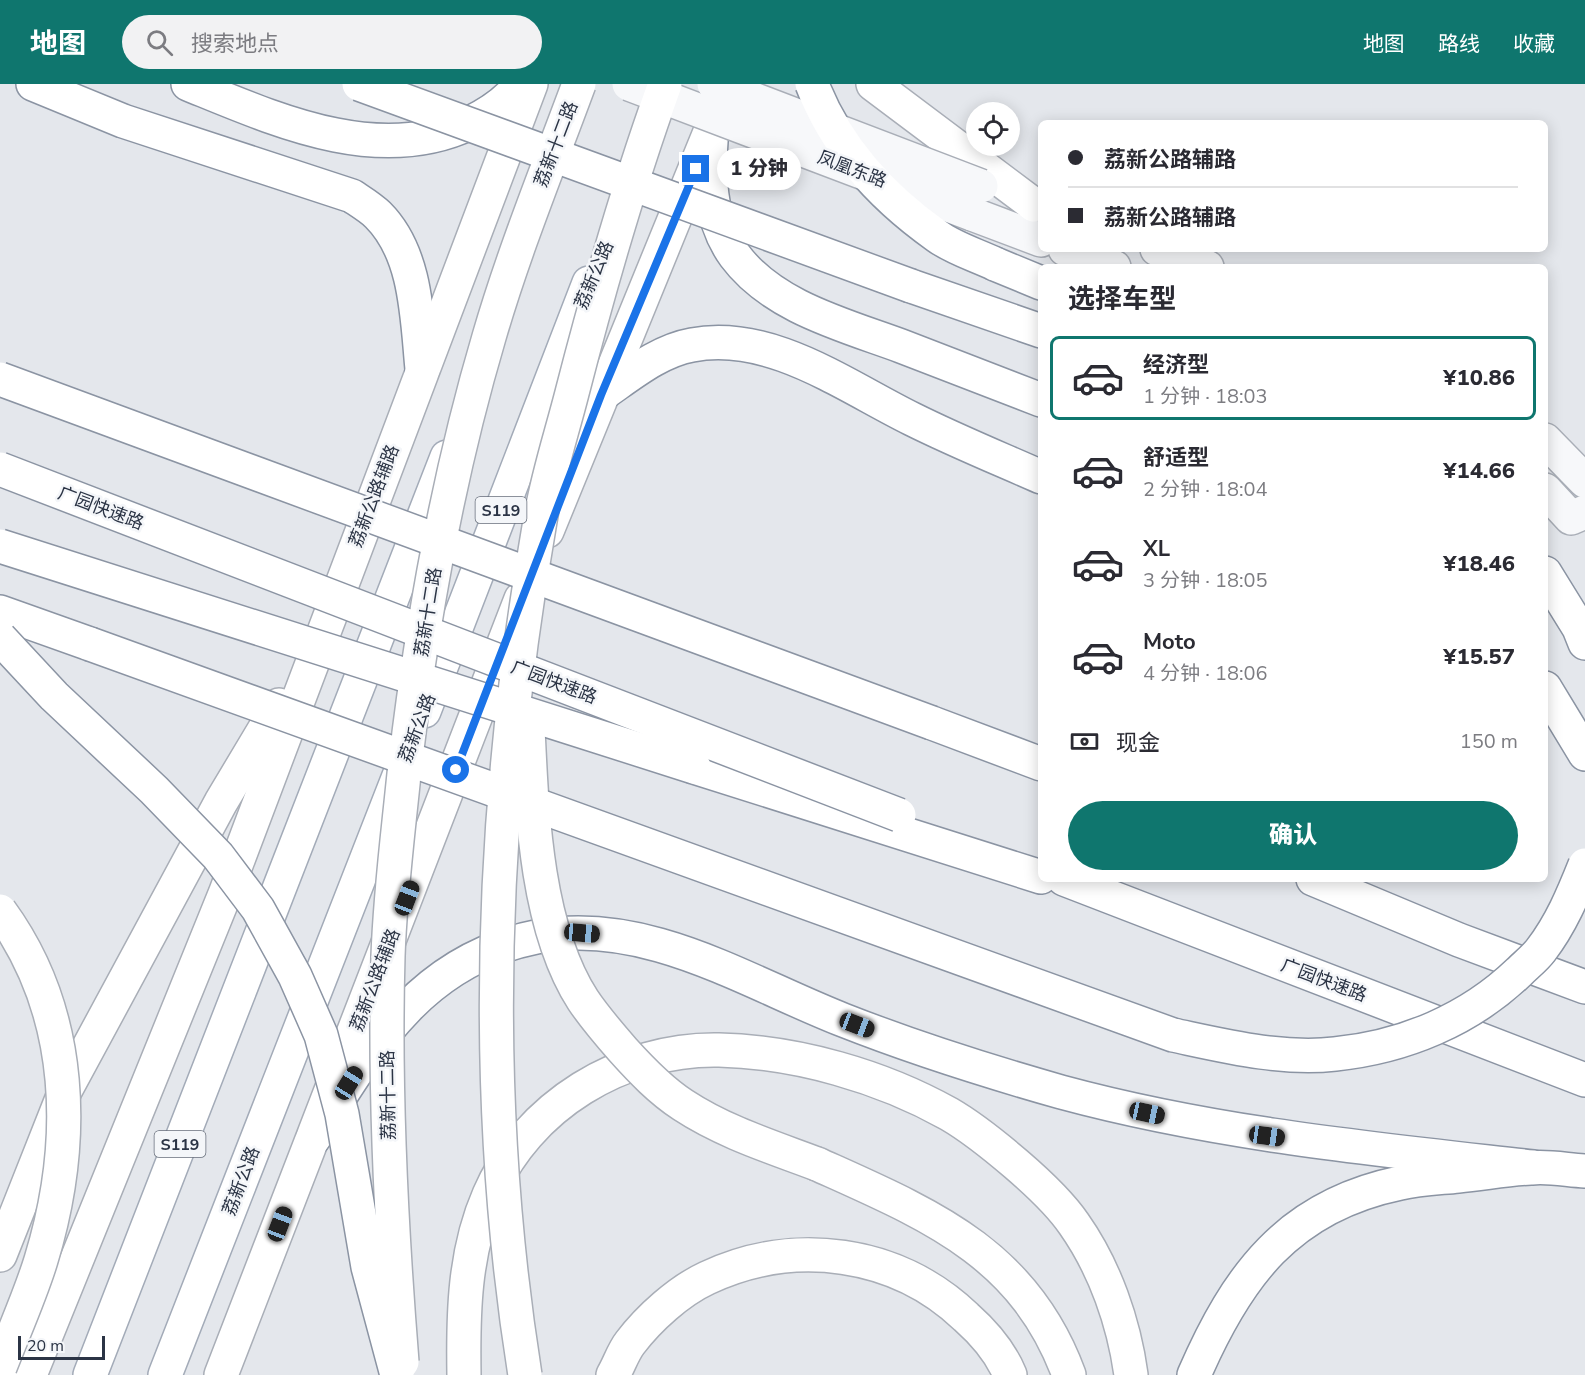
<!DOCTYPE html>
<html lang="zh">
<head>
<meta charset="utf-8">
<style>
  body { margin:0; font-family:"Nunito Sans","Noto Sans SC",sans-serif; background:#f2f2f3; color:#2b2b33; height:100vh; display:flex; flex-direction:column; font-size:22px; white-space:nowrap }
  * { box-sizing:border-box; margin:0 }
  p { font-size:20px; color:#7c7c81 }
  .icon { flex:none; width:33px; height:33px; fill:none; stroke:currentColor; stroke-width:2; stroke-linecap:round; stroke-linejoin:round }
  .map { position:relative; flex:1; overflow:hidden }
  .details { position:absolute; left:1038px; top:180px; width:510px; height:618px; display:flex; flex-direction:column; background:#fff; border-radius:9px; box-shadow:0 3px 15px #0003 }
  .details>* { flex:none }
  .banner { position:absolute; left:1038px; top:36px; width:510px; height:132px; border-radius:9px; box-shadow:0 3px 15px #0003; display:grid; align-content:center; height:132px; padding:0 30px; background:#fff }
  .controls { position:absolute; left:966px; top:18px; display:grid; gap:12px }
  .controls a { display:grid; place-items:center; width:54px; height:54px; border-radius:50%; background:#fff; box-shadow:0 3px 15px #0003; font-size:30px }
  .scale { position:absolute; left:18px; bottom:15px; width:87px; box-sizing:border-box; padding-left:6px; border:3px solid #2b3445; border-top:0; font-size:16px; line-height:21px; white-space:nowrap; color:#2b3445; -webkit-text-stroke:4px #f4f6f9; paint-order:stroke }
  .end { position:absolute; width:27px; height:27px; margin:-14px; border:8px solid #1a73e8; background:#fff; box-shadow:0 0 0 3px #fff }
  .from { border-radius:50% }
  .bubble { position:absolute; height:42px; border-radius:21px; background:#fff; box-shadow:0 3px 15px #0003; font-size:20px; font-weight:800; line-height:42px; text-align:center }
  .car { position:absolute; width:18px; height:36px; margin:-18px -9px; border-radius:8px; box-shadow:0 0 4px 2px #0007; background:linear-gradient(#222 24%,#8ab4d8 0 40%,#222 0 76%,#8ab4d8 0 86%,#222 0) }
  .banner b { display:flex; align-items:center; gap:21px; height:57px; font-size:22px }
  .banner b+b { border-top:2px solid #e1e1e2 }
  .banner i { width:15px; height:15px; background:#2b2b33 }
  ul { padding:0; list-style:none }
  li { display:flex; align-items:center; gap:18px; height:84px; margin:0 12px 9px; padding:0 18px; border:3px solid transparent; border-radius:9px }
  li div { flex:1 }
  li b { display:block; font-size:22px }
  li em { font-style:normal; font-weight:800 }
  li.on { border-color:#0f766e }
  li>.icon { width:54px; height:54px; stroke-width:1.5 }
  h2 { padding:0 30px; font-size:27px; line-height:72px }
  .pay { display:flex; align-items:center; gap:15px; height:66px; padding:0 30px; font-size:22px }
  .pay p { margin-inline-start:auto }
  .cta { display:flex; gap:12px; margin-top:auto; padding:12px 30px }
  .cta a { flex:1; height:69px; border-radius:36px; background:#0f766e; color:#fff; font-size:24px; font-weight:800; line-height:69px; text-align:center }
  header { display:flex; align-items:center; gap:36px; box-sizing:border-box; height:84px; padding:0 30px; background:#0f766e; color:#fff }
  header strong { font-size:28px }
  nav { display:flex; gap:33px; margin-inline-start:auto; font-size:21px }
  .search { width:420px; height:54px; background:#f2f2f3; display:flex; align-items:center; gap:15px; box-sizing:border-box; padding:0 21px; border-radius:33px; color:#7c7c81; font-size:22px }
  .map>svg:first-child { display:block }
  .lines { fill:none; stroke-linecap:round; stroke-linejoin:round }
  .tertiary-casing { stroke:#a9aeb7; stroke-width:36 }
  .secondary-casing { stroke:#a9aeb7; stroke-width:36 }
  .primary-casing { stroke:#a3abb8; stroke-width:36 }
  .trunk-casing { stroke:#8b94a3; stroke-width:36 }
  .tertiary { stroke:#f7f8fa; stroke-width:33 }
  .secondary { stroke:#fff; stroke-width:33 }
  .primary { stroke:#fff; stroke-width:33 }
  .trunk { stroke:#fff; stroke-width:33 }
  .tertiary-bridge-casing { stroke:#a9aeb7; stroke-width:36; stroke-linecap:butt }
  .secondary-bridge-casing { stroke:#a9aeb7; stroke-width:36; stroke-linecap:butt }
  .trunk-bridge-casing { stroke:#8b94a3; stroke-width:36; stroke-linecap:butt }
  .tertiary-bridge { stroke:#f7f8fa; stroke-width:33 }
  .secondary-bridge { stroke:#fff; stroke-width:33 }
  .trunk-bridge { stroke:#fff; stroke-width:33 }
  .route { stroke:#1a73e8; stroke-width:8 }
  .labels { text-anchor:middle; stroke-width:5; stroke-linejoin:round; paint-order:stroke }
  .shield { fill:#f4f6f9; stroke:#676e7b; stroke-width:1.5 }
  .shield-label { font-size:16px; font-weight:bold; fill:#2b3445 }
  .street-label { font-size:18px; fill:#2b3445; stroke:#f4f6f9 }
</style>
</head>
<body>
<header>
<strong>地图</strong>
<div class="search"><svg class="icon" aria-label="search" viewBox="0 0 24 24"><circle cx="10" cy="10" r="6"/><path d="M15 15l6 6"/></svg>搜索地点</div>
<nav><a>地图</a><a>路线</a><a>收藏</a></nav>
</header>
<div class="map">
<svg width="1585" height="1291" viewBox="0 0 1585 1291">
  <rect width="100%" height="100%" fill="#e4e7ec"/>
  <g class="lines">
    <g class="tertiary-casing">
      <g id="tertiary">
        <path d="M972,130L1041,156"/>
        <path d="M1065,165L1114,183"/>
        <path d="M1157,165L1207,183"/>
        <path d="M1545,356L1585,397"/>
        <path d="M1545,406L1571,434L1585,428"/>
      </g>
    </g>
    <g class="secondary-casing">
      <g id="secondary">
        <path d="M873,0L1034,121"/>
        <path d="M547,447L710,48"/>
        <path d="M817,1080C928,1130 1024,1168 1069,1291"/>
        <path d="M0,1171L65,1007L221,718L279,621"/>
        <path d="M30,1291L225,810L531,0"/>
        <path d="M221,1291L521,515"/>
        <path d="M464,1291C463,1230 464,1168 489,1111C527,1022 622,964 719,966C797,968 881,992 949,1030C973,1044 995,1062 1016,1080C1037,1098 1059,1118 1074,1140C1105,1184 1124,1239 1131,1291"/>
        <path d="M613,1291C619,1281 623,1268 630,1259C649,1234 679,1207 707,1194C794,1153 897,1167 966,1233C984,1249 1001,1269 1010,1291"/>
      </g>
    </g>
    <g class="primary-casing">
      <g id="primary">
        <path d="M424,627L589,199"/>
        <path d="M90,1291L447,373"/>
        <path d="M165,1291L399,692"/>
      </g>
    </g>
    <g class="trunk-casing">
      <g id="trunk">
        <path d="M33,0L123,37L352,112C361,118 371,124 378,131C417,170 417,234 422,285"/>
        <path d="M188,0C274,35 378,83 470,39C488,30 508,18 520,0"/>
        <path d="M712,45C708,88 708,135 735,172C773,223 844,241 901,262C947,280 994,298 1041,316"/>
        <path d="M995,180L1041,199"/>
        <path d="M911,202L1041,247"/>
        <path d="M601,311C629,292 658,267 692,261C770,246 845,302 912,335C954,356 998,374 1041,393"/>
        <path d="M1545,489L1579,544L1585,559"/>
        <path d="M0,528L90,560"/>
        <path d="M1545,604L1585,670"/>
        <path d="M932,639L1041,680"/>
        <path d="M694,683L1041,793"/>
        <path d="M1064,795L1585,996"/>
        <path d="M1313,795L1459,856L1585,903"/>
        <path d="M314,1054C371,963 421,876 536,853C645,832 746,898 843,936C914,964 987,987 1061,1008C1216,1050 1374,1065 1533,1083"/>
        <path d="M1194,1291C1237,1192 1288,1122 1400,1099C1419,1095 1439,1094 1458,1092C1482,1090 1506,1085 1531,1084C1548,1082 1567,1086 1585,1087"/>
      </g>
    </g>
    <use href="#tertiary" class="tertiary"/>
    <use href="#secondary" class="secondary"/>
    <use href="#primary" class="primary"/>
    <use href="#trunk" class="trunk"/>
    <g class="tertiary-bridge-casing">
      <g id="tertiary-bridge">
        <path d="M629,0L972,130"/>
        <path d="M714,0L981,102"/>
      </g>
    </g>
    <g class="secondary-bridge-casing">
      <g id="secondary-bridge">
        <path d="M528,645C532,729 536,843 583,916C595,934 609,950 623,966C641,986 660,1006 683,1021C724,1048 772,1063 817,1080"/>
        <path d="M0,827C75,930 77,1058 41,1176C30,1212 14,1247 0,1283"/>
        <path d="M402,1278C391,1142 384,1008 388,872C390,811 398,750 404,690C421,542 447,395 489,253C514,167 548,84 579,0"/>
        <path d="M525,1291C480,1009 491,718 540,437C547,394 561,352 572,309C599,204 628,102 665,0"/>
      </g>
    </g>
    <g class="trunk-bridge-casing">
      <g id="trunk-bridge">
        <path d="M359,0L911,202"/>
        <path d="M812,0C836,63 882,113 937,152C953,164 976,171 995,180"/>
        <path d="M0,295L932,639"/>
        <path d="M0,385L899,731"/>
        <path d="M0,462L694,683"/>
        <path d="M0,554L54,612L154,706L218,772L258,825L295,892L321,951L342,1030L368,1183L397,1291"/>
        <path d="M90,560L1173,951C1225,962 1281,976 1335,970C1404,963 1469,936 1519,888C1526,881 1535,874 1541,866C1561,840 1573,811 1585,781"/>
      </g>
    </g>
    <use href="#tertiary-bridge" class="tertiary-bridge"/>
    <use href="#secondary-bridge" class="secondary-bridge"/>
    <use href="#trunk-bridge" class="trunk-bridge"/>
  </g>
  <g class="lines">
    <path class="route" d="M456,686L601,311L696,85"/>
  </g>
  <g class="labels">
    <g class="shield">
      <rect x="475.5" y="413" width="51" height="26" rx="4.5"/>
      <rect x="154.5" y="1047" width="51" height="26" rx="4.5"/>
    </g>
    <g class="shield-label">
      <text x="501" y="432">S119</text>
      <text x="180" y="1066">S119</text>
    </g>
    <g class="street-label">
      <text transform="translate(556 60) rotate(-69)" y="6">荔新十二路</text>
      <text transform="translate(852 85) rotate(21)" y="6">凤凰东路</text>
      <text transform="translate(594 191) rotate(-67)" y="6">荔新公路</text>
      <text transform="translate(374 412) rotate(-69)" y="6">荔新公路辅路</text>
      <text transform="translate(101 424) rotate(21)" y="6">广园快速路</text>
      <text transform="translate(428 528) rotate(-81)" y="6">荔新十二路</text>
      <text transform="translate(554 598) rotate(21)" y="6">广园快速路</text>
      <text transform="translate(417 644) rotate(-69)" y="6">荔新公路</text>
      <text transform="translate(375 896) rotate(-69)" y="6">荔新公路辅路</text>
      <text transform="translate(1324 896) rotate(21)" y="6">广园快速路</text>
      <text transform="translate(388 1011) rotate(-91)" y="6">荔新十二路</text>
      <text transform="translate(241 1097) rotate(-69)" y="6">荔新公路</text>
    </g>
  </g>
</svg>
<div class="controls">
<a><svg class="icon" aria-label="locate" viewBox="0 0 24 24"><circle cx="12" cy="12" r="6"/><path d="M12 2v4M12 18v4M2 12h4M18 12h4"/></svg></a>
</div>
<div class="scale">20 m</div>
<i class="end from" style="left:456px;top:686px"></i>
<i class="end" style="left:696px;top:85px"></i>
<div class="bubble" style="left:717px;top:64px;width:84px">1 分钟</div>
<i class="car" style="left:407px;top:814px;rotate:21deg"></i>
<i class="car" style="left:582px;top:849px;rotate:95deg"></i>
<i class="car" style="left:857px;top:941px;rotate:111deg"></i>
<i class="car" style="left:349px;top:999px;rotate:32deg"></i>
<i class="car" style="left:1147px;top:1029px;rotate:102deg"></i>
<i class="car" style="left:1267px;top:1052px;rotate:98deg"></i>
<i class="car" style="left:280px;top:1140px;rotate:21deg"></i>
<div class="banner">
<b><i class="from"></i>荔新公路辅路</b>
<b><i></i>荔新公路辅路</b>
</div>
<section class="details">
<h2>选择车型</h2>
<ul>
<li class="on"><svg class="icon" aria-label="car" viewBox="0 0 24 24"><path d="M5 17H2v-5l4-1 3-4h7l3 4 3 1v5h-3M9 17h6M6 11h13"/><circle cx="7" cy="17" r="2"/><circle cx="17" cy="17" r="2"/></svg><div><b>经济型</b><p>1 分钟 · 18:03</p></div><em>¥10.86</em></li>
<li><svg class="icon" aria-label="car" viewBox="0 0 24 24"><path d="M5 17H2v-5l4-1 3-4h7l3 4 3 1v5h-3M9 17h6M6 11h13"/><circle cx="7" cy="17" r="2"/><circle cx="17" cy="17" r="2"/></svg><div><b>舒适型</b><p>2 分钟 · 18:04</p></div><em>¥14.66</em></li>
<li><svg class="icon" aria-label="car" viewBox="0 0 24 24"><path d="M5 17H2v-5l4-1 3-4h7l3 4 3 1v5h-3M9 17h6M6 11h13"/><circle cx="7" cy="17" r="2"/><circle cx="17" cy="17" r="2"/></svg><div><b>XL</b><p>3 分钟 · 18:05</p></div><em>¥18.46</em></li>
<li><svg class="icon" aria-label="car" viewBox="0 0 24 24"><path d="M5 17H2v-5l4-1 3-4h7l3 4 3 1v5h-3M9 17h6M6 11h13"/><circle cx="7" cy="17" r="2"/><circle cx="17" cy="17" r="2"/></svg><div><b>Moto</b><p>4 分钟 · 18:06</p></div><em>¥15.57</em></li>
</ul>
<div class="pay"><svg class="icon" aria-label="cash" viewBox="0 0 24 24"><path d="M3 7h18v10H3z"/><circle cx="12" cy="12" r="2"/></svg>现金<p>150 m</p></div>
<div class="cta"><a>确认</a></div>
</section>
</div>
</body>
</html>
